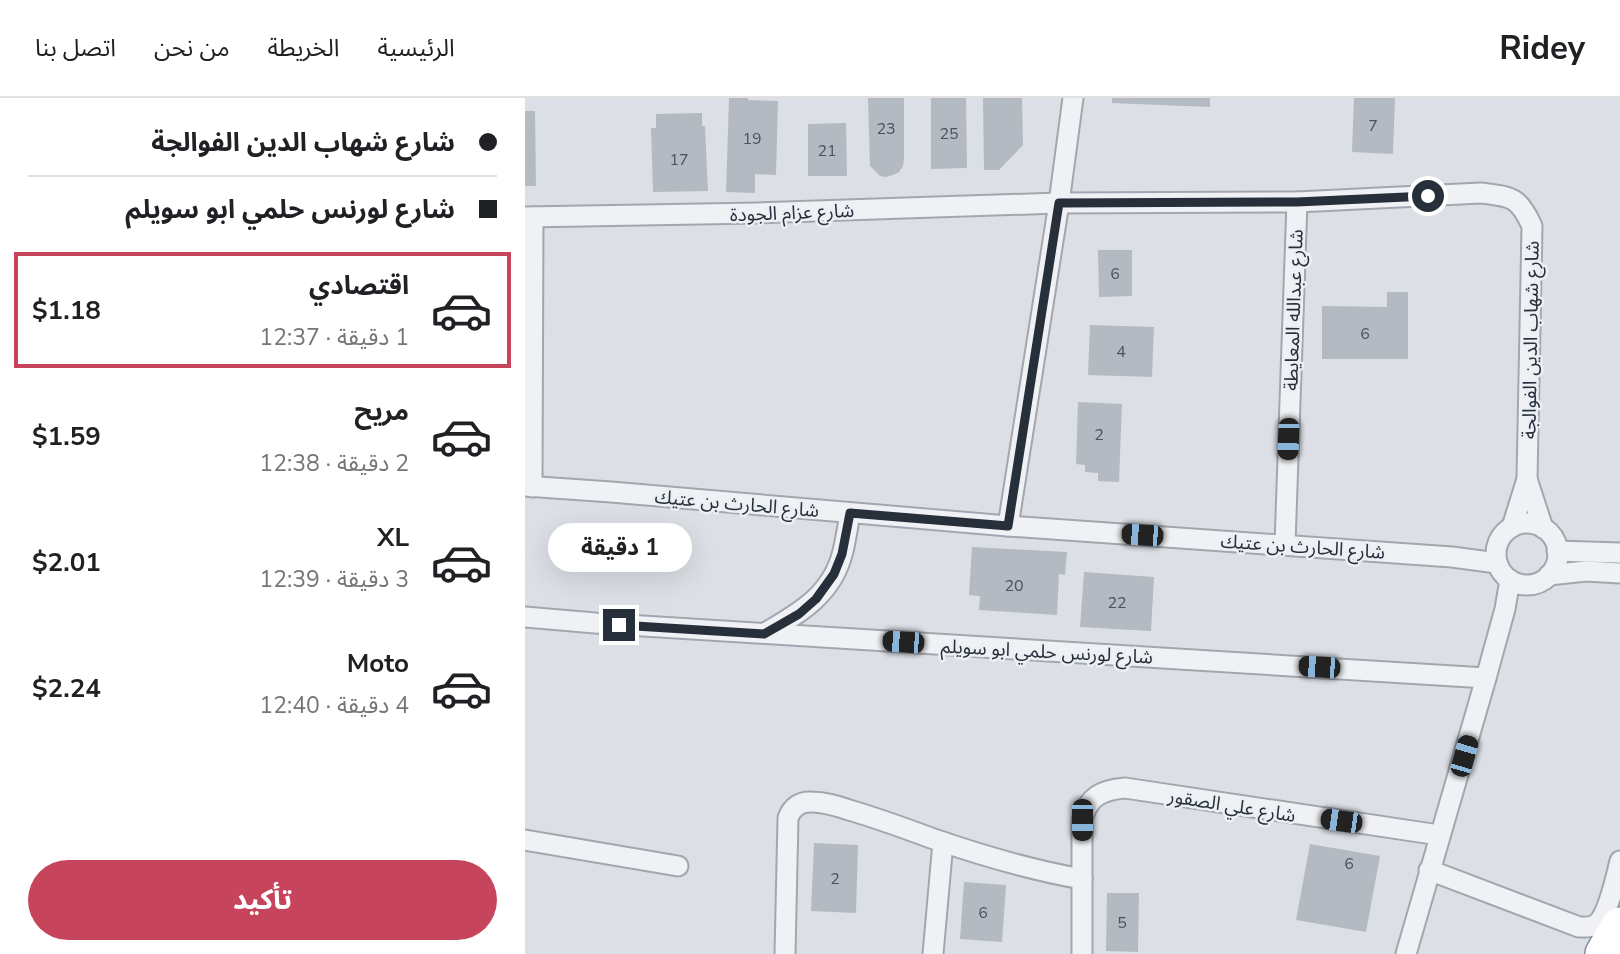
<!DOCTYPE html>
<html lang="ar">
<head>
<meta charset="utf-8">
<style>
  body { margin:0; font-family:"Nunito Sans","Noto Sans Arabic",sans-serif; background:#f6f6f6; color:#202124; direction:rtl; height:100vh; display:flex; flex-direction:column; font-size:26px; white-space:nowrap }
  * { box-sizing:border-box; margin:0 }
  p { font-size:23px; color:#757577 }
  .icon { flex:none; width:38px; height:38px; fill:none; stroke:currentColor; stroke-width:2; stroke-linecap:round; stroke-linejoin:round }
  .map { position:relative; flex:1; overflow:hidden; direction:ltr }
  .panel { display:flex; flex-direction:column; background:#fff; width:525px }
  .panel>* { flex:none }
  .top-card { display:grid; align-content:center; height:154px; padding:0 28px; background:#fff }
  .end { position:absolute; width:32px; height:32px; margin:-16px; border:9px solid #272f3b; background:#fff; box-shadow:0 0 0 4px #fff }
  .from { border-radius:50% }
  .bubble { position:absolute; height:49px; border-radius:24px; background:#fff; box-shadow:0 7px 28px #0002; font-size:23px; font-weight:700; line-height:49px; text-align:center; direction:rtl }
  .car { position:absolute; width:21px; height:42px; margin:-21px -10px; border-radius:9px; box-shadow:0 0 5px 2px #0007; background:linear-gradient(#222 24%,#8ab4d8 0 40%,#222 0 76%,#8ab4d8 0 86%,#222 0) }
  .top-card b { display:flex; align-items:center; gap:24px; height:66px; font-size:26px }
  .top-card b+b { border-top:2px solid #e0e0e0 }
  .top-card i { width:18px; height:18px; background:#202124 }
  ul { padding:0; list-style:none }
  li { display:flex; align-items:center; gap:21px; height:116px; margin:0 14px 10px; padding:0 14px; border:4px solid transparent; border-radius:0px }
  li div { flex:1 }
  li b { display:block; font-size:26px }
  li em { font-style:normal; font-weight:700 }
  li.on { border-color:#c7455c }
  li>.icon { width:63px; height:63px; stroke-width:1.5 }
  .cta { display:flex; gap:14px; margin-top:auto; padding:14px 28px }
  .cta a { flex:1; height:80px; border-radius:42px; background:#c7455c; color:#fff; font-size:28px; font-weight:700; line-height:80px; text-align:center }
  header { display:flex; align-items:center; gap:42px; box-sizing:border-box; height:98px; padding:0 35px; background:#fff; border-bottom:2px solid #e0e0e0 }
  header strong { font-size:33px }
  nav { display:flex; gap:38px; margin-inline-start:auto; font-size:24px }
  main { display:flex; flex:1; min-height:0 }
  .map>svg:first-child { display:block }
  .building { fill:#b4bac2 }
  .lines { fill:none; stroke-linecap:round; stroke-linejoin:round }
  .street-casing { stroke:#a2a7af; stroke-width:23 }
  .highway-casing { stroke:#858e9c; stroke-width:40 }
  .street { stroke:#eff1f4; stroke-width:19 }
  .highway { stroke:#fff; stroke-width:37 }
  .route { stroke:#272f3b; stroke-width:9 }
  .labels { text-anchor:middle; stroke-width:5; stroke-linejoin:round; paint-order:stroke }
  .number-label { font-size:16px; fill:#4a525d }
  .street-label { font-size:19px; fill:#272f3b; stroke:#eceff4 }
</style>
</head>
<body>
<header>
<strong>Ridey</strong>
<nav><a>الرئيسية</a><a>الخريطة</a><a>من نحن</a><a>اتصل بنا</a></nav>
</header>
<main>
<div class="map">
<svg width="1095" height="856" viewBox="0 0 1095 856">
  <rect width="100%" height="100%" fill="#dce0e6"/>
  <g class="building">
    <path d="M204,0H223V2L253,3L251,77L230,76V95L201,94Z"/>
    <path d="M343,0H379V61L378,68L374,74L368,77L361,79L355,78L345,68Z"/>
    <path d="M406,0H441L442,70L406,71Z"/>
    <path d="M458,0H497L498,47L474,72H459Z"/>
    <path d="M587,0H685V9L587,5Z"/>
    <path d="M829,0H870L868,56L827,54Z"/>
    <path d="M0,13H10L11,88H0Z"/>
    <path d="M177,15V28H180L183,93L128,94L126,30H131V16Z"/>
    <path d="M321,25L322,78H283V26Z"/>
    <path d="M573,152H607V198L574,199Z"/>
    <path d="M862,194H883V261H797V208L862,209Z"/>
    <path d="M565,227L629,229L627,279L563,277Z"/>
    <path d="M553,304L597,306L594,384L573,383V375L560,374V367L551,366Z"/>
    <path d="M447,449L542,454L540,477L534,476L532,517L454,512L455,498L444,497Z"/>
    <path d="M559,474L629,479L626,533L555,529Z"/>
    <path d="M289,745L333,747L331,815L286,813Z"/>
    <path d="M785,746L855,758L841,834L771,822Z"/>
    <path d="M439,784L481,787L477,844L435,841Z"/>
    <path d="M582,795H614L613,854L581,853Z"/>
  </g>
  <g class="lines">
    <g class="street-casing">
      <g id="street">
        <path d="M0,119L233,115L534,105L772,104L956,95C987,99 993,98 1007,128L1002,381L987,429"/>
        <path d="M1002,381L1018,430"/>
        <path d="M0,388L86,394L483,428L927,459L972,465"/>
        <path d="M7,389L8,119"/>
        <circle cx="1002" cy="456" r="31"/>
        <path d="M483,428L534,105L548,0"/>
        <path d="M760,446L772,104"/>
        <path d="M1032,453L1095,455"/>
        <path d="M1024,477L1061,473L1095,475"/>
        <path d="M0,519L70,525L961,580"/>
        <path d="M240,535C275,515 308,496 318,453C321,441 323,427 325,415"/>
        <path d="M0,742L153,768"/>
        <path d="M904,772L1054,829C1060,829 1065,830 1070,827C1083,819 1091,778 1095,763"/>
        <path d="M260,856L263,720C267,709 275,703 287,704C300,704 312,708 324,712C352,720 379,730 406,740C455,757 506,772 557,781"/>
        <path d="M408,856L418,744"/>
        <path d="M557,856V722C563,699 576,692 600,690L914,737"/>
        <path d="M881,856L961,580L980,511L985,482"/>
      </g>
    </g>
    <g class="highway-casing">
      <path id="highway" d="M1079,856L1095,828"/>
    </g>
    <use href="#street" class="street"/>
    <use href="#highway" class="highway"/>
  </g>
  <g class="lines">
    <path class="route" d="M94,527L239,536L274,516L291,501L309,476L317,456L325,415L483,428L534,105L772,104L903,98"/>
  </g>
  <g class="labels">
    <g class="number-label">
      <text x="848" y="33">7</text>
      <text x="361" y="36">23</text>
      <text x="424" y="41">25</text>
      <text x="227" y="46">19</text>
      <text x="302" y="58">21</text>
      <text x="154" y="67">17</text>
      <text x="590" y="181">6</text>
      <text x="840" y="241">6</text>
      <text x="596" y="259">4</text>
      <text x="574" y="342">2</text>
      <text x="489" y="493">20</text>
      <text x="592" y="510">22</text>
      <text x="824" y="771">6</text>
      <text x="310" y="786">2</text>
      <text x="458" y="820">6</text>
      <text x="597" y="830">5</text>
    </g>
    <g class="street-label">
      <text transform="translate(267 114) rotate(-2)" y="7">شارع عزام الجودة</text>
      <text transform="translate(768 212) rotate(-88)" y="7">شارع عبدالله المعايطة</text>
      <text transform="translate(1005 242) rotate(-89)" y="7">شارع شهاب الدين الفوالجة</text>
      <text transform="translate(212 405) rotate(5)" y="7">شارع الحارث بن عتيك</text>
      <text transform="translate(778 448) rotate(4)" y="7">شارع الحارث بن عتيك</text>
      <text transform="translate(522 553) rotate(3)" y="7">شارع لورنس حلمي ابو سويلم</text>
      <text transform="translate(707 707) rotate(9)" y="7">شارع علي الصقور</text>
    </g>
  </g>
</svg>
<i class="end from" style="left:903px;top:98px"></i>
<i class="end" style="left:94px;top:527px"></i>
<div class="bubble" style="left:23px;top:425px;width:144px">1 دقيقة</div>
<i class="car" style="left:763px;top:341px;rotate:182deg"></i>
<i class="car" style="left:617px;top:437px;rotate:274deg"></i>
<i class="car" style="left:378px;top:544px;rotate:274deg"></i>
<i class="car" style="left:794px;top:569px;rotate:274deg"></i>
<i class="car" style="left:939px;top:658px;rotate:16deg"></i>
<i class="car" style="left:557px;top:722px;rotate:180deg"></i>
<i class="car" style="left:816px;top:723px;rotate:278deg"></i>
</div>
<section class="panel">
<div class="top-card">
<b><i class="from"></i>شارع شهاب الدين الفوالجة</b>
<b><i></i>شارع لورنس حلمي ابو سويلم</b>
</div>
<ul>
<li class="on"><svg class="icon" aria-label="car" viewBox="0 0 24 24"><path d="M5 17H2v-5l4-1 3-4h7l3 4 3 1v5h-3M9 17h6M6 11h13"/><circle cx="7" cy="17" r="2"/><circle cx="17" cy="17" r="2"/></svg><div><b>اقتصادي</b><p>1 دقيقة · 12:37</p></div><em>$1.18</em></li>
<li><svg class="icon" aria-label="car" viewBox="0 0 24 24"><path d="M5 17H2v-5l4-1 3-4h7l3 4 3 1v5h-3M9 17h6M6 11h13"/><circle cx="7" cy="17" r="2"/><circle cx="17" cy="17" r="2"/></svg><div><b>مريح</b><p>2 دقيقة · 12:38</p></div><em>$1.59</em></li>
<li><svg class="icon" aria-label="car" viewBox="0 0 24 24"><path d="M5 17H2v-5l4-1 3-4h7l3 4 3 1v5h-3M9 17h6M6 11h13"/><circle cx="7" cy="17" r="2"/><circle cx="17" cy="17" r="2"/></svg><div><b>XL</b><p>3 دقيقة · 12:39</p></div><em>$2.01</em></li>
<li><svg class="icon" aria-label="car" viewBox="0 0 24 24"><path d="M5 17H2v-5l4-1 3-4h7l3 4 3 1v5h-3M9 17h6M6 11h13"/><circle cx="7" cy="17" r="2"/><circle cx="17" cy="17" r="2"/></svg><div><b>Moto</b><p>4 دقيقة · 12:40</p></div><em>$2.24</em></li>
</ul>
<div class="cta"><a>تأكيد</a></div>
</section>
</main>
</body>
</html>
